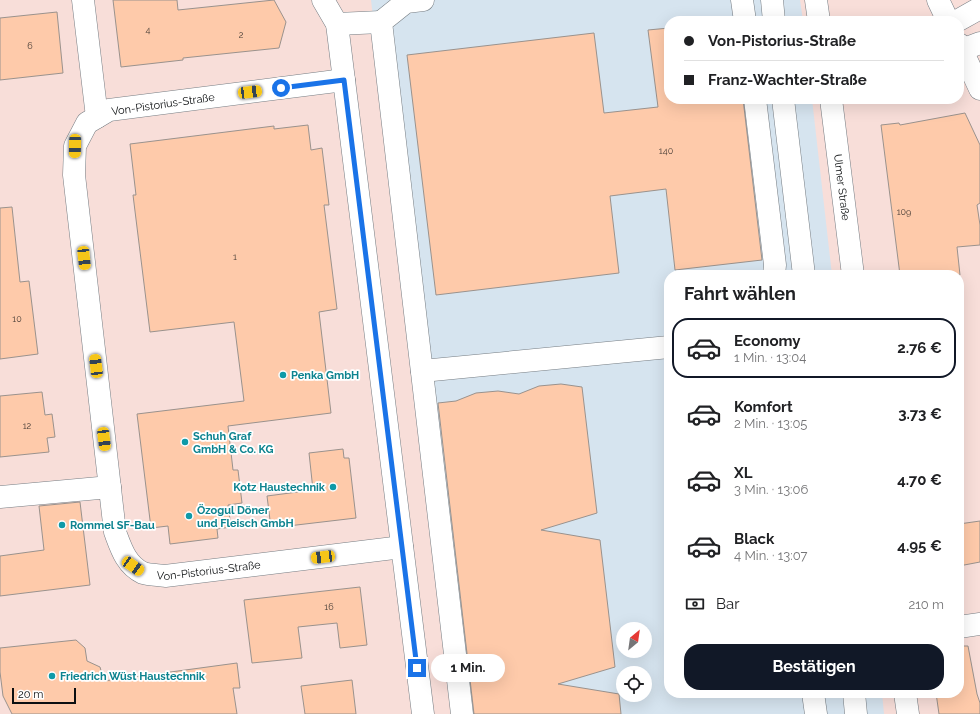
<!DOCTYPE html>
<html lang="de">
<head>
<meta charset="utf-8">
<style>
  body { margin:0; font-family:Raleway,sans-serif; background:#f6f6f6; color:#202124; height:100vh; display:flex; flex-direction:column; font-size:15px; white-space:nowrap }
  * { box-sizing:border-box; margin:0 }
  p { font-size:13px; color:#757577 }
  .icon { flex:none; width:22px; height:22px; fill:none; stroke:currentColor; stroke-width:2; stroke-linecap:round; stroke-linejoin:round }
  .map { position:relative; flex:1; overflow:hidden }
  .details { position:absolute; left:664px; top:270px; width:300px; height:428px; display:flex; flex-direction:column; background:#fff; border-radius:16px; box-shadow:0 4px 16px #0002 }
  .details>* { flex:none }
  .banner { position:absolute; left:664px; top:16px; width:300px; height:88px; border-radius:16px; box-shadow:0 4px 16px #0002; display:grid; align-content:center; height:88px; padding:0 20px; background:#fff }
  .needle { width:26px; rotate:29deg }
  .controls { position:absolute; left:616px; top:622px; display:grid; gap:8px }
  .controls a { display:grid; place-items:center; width:36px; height:36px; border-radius:50%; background:#fff; box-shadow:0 4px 16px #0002; font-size:20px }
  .scale { position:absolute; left:12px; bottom:10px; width:64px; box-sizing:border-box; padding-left:4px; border:2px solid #0c0f11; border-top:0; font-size:11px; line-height:14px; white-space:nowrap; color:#0c0f11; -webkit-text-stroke:3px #fff; paint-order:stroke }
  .end { position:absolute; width:18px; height:18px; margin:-9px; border:5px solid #1a73e8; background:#fff; box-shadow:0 0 0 2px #fff }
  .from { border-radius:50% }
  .bubble { position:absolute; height:28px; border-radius:14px; background:#fff; box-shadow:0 4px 16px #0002; font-size:13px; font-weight:700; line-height:28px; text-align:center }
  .car { position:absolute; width:12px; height:24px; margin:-12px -6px; border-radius:5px; box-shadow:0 0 3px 1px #0007; background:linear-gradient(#f5c518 24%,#345 0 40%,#f5c518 0 76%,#345 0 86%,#f5c518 0) }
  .banner b { display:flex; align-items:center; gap:14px; height:38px; font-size:15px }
  .banner b+b { border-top:1px solid #e0e0e0 }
  .banner i { width:10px; height:10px; background:#202124 }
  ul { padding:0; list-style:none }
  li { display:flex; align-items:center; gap:12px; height:60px; margin:0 8px 6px; padding:0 12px; border:2px solid transparent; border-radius:16px }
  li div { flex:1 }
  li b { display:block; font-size:15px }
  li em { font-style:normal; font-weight:700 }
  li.current { border-color:#111827 }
  li>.icon { width:36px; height:36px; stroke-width:1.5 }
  h2 { padding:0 20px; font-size:18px; line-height:48px }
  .pay { display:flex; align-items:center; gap:10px; height:44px; padding:0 20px; font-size:15px }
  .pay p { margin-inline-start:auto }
  .action { display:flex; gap:8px; margin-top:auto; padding:8px 20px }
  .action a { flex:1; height:46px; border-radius:16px; background:#111827; color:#fff; font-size:16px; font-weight:700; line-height:46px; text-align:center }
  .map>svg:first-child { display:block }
  .commercial { fill:#f8ded9; fill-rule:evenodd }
  .built { fill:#d6e4ef; fill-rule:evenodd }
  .building { fill:#fecaaa; stroke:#9a928d }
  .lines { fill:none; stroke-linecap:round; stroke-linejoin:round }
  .minor-casing { stroke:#767d83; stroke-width:23 }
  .minor { stroke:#fff; stroke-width:22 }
  .route { stroke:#1a73e8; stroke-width:5 }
  .culture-dot { fill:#0f9aa8; stroke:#fff; stroke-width:1.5 }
  .labels { text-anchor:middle; stroke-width:3.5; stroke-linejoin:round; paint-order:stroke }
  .number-label { font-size:9px; fill:#483e37 }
  .street-label { font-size:11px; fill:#0c0f11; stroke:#fff }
  .culture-label { font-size:11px; font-weight:bold; fill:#0d838f; stroke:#fff; text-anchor:start }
</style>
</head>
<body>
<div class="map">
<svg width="980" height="714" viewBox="0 0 980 714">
  <rect width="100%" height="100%" fill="#e8f0f6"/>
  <path class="commercial" d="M0,0H980V714H0ZM669,21H959V99H669ZM669,275H959V693H669ZM623,629H645V651H623ZM623,673H645V695H623Z"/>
  <path class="built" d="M371,0H800L803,21H669V99H812L832,275H669V693H882L884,714H455ZM623,629H645V651H623ZM623,673H645V695H623Z"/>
  <g class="building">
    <path d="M113,0H177L178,10L274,0L286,22L279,48L183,58V60L121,67Z"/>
    <path d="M57,12L63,73L0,80V18Z"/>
    <path d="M669,28V99H743L762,260L675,270L666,189L610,196L619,273L436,295L407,55L594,33L604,113L658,107L648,30Z"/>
    <path d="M965,113L980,145V203L977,205L980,225V245L957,247L960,275H900L881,125L899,123L900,125Z"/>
    <path d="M308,125L311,150L322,148L329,205H324L337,309L319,312L331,413L228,426L233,470H238L242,503L228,505L231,527L217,529L218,538L170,544L168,526L151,528L137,414L244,401L234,322L150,332L133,195H136L130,144L274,126V129Z"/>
    <path d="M12,207L20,282L29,281L38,354L0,359V208Z"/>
    <path d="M561,384L582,387L597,513L541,530L600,540L615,667L558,684L619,694L621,714H474L438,403L456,401L476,393L498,391L519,394L539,386Z"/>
    <path d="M42,392L45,415L52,414L55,437L47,438L49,452L0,457V396Z"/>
    <path d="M343,449L344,458H349L356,518L271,528L267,496L313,490L309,453Z"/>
    <path d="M80,502L90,585L0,596V556L44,550L39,506Z"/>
    <path d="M980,521V562L959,566V524Z"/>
    <path d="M360,587L367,645L340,648L337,623L298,627L302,658L252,663L244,600Z"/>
    <path d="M76,640L85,648L87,661L100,667L104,681L237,663L240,688H233L237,714H12L3,696L0,672V648Z"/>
    <path d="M959,646H968L977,694L980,703V714H939L936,693H959Z"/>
    <path d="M352,680L356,714H305L301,686Z"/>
  </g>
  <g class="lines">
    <g class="minor-casing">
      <g id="minor">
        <path d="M83,0L97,117"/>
        <path d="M323,0L337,24L423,714"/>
        <path d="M423,0L406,2L381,22L462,714"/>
        <path d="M742,0L745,21"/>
        <path d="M772,0L774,21"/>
        <path d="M816,0L819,21"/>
        <path d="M938,0L948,21"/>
        <path d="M957,21L980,8"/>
        <path d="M337,24L381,22"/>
        <path d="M959,44L980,89"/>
        <path d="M959,51L980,43"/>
        <path id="s1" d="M344,80L109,110L87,123L75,146L74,175L115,532C121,548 126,565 143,573C150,575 159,575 165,576L402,547"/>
        <path d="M755,99L775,265L774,275"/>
        <path d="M783,99L804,275"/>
        <path id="s2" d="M831,99L853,275"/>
        <path d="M422,371L669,347"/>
        <path d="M0,497L110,487"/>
        <path d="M959,627L980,624"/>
        <path d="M813,693L816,714"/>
        <path d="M854,693L856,714"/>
        <path d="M905,693L908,714"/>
      </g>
    </g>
    <use href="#minor" class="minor"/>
  </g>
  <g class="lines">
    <path class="route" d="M281,88L344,80L417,668"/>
  </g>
  <g class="culture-dot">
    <circle cx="283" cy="375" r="4"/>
    <circle cx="185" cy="442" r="4"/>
    <circle cx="333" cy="487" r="4"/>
    <circle cx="189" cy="516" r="4"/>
    <circle cx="62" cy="525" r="4"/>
    <circle cx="52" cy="676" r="4"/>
  </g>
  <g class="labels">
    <g class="number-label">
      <text x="148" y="33">4</text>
      <text x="241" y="38">2</text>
      <text x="30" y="49">6</text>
      <text x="666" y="154">140</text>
      <text x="904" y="215">109</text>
      <text x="235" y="260">1</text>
      <text x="17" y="322">10</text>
      <text x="27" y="429">12</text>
      <text x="329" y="610">16</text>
    </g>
    <g class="street-label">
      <text transform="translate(163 104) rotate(-8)" y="4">Von-Pistorius-Straße</text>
      <text dy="4" stroke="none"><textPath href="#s2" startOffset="89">Ulmer Straße</textPath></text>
      <text dy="4" stroke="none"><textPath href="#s1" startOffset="794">Von-Pistorius-Straße</textPath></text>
    </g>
    <g class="culture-label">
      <text x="291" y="379">Penka GmbH</text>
      <text x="193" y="440">Schuh Graf<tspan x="193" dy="13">GmbH &amp; Co. KG</tspan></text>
      <text x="325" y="491" text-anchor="end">Kotz Haustechnik</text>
      <text x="197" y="514">Özogul Döner<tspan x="197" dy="13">und Fleisch GmbH</tspan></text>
      <text x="70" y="529">Rommel SF-Bau</text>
      <text x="60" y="680">Friedrich Wüst Haustechnik</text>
    </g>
  </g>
</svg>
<div class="controls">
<a><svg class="needle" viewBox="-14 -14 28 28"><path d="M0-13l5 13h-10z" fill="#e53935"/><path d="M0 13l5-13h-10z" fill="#757577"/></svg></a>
<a><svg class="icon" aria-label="locate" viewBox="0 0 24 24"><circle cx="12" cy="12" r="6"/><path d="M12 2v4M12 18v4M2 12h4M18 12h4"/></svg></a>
</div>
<div class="scale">20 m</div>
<i class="end from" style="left:281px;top:88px"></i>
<i class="end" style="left:417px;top:668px"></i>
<div class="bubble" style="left:431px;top:654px;width:74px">1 Min.</div>
<i class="car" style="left:250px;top:92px;rotate:83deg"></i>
<i class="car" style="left:75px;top:146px;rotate:181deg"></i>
<i class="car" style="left:84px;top:258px;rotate:174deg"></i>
<i class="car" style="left:96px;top:366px;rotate:353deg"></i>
<i class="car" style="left:104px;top:439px;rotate:173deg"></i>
<i class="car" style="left:323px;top:557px;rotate:263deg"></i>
<i class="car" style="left:133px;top:566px;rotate:124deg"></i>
<div class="banner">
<b><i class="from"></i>Von-Pistorius-Straße</b>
<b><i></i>Franz-Wachter-Straße</b>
</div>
<section class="details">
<h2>Fahrt wählen</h2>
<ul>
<li class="current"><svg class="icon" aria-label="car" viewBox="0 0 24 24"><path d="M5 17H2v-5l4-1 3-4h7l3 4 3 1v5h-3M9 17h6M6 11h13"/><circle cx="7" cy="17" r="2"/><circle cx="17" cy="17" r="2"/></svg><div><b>Economy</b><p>1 Min. · 13:04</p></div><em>2.76 €</em></li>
<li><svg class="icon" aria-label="car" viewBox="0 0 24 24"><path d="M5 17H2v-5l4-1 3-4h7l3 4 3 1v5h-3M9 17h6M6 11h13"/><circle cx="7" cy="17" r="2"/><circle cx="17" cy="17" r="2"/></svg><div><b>Komfort</b><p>2 Min. · 13:05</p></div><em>3.73 €</em></li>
<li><svg class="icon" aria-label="car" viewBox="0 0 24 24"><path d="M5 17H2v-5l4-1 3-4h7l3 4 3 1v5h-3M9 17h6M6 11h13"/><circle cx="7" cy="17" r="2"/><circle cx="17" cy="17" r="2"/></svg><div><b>XL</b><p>3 Min. · 13:06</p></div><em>4.70 €</em></li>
<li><svg class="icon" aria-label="car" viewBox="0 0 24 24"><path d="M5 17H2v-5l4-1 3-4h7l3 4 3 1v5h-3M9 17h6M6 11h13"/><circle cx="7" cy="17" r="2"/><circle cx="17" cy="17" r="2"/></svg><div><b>Black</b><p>4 Min. · 13:07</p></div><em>4.95 €</em></li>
</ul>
<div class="pay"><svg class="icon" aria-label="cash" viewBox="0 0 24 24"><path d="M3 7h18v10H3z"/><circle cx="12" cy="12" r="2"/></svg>Bar<p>210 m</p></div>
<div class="action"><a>Bestätigen</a></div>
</section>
</div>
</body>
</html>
